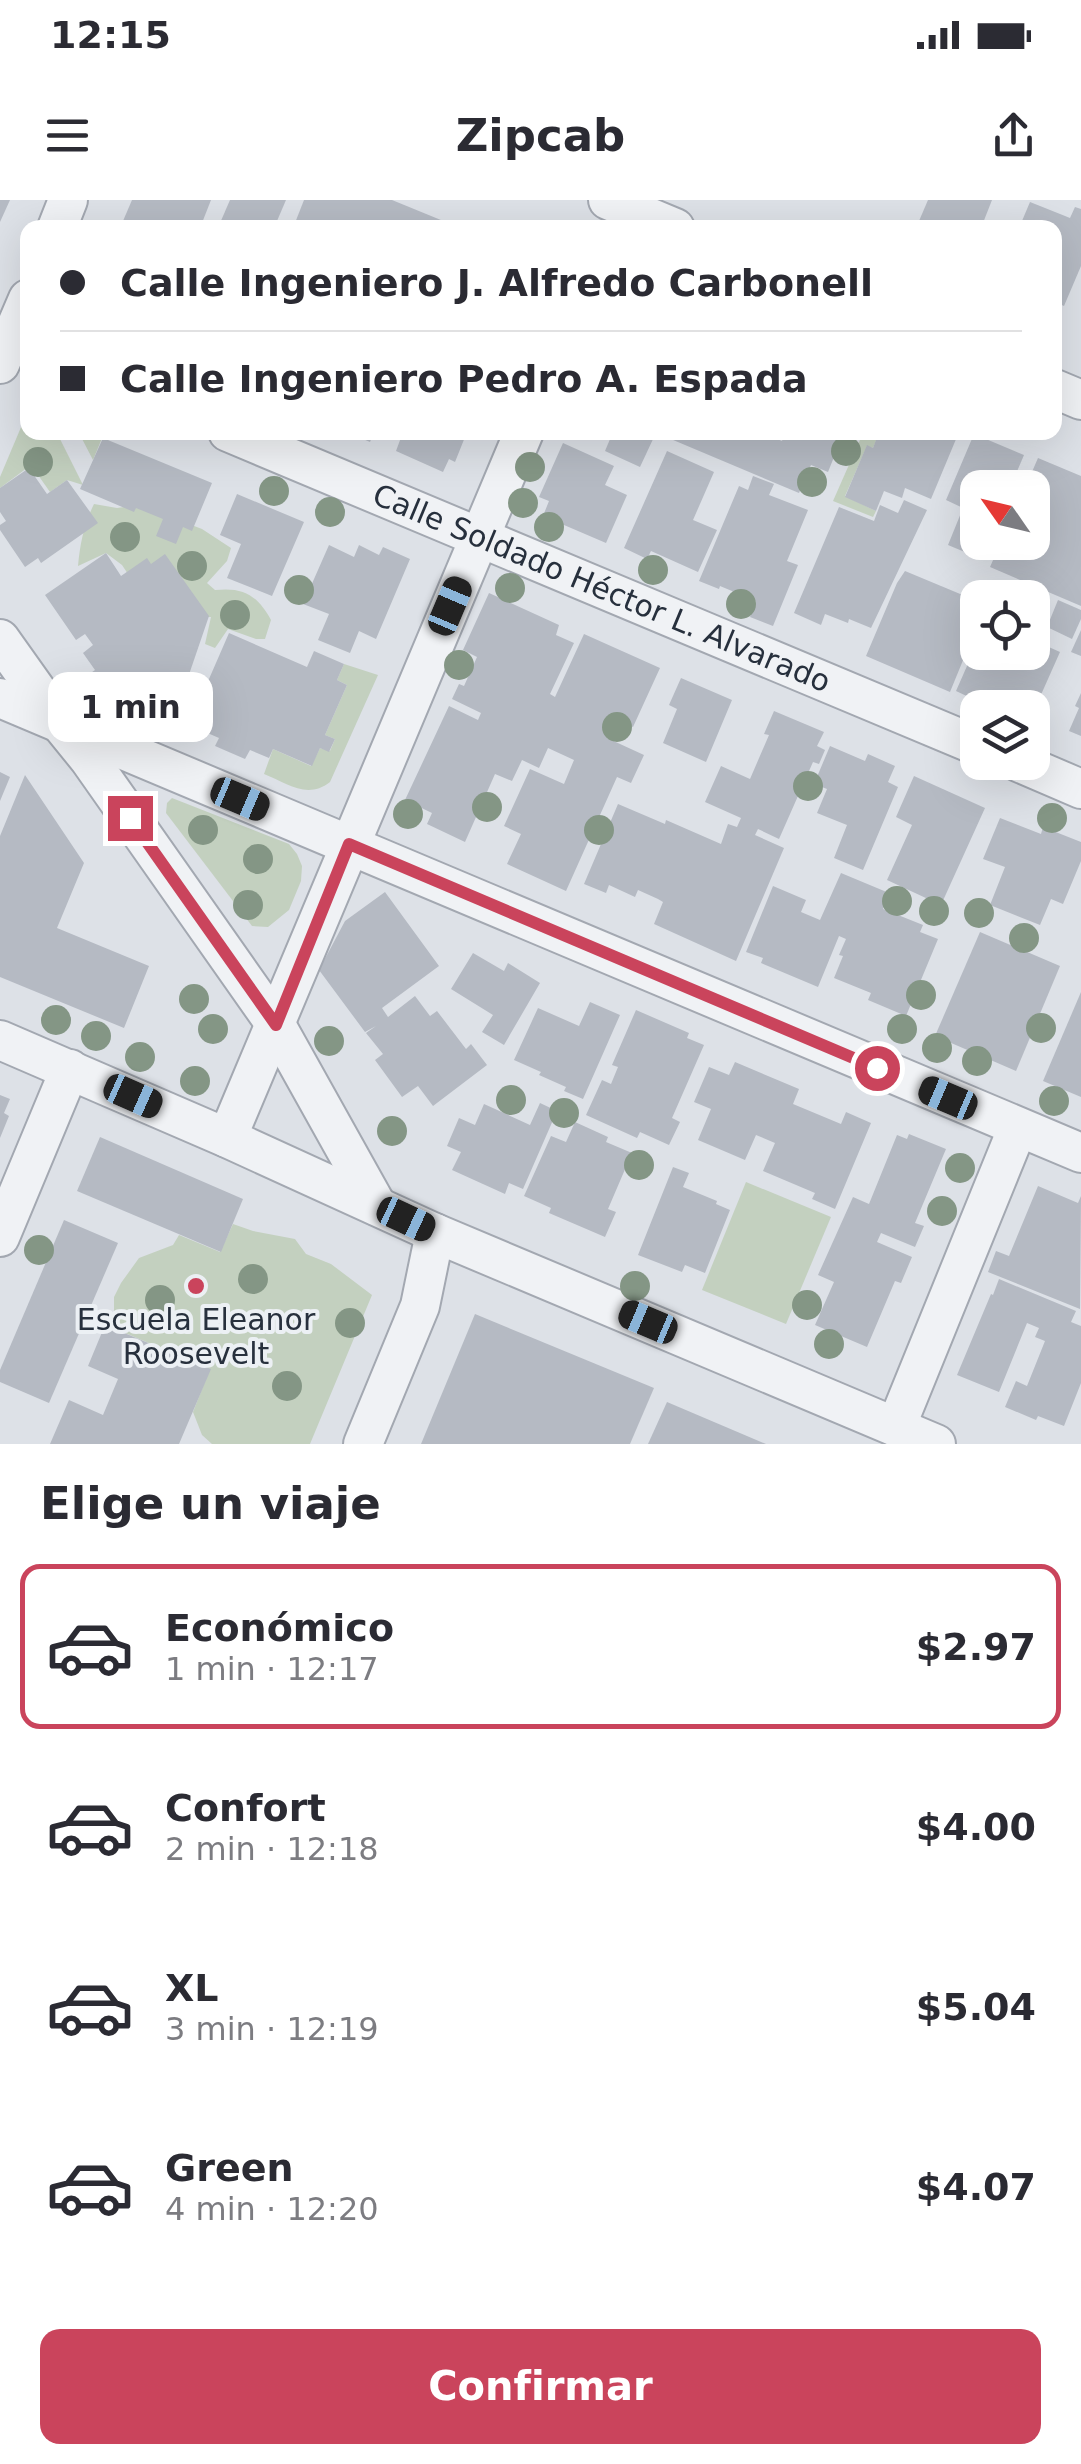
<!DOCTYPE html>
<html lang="es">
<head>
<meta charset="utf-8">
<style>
  body { margin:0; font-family:"DejaVu Sans",sans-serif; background:#f7f7f7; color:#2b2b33; height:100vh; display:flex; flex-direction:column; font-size:38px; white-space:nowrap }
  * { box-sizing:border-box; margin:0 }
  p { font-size:32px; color:#7c7c81 }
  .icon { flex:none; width:55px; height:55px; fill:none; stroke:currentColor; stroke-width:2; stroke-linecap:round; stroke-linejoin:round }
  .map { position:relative; height:1244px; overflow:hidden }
  .side { display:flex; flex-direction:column; background:#fff; flex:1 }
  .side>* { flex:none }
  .hud { position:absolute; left:20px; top:20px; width:1042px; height:220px; border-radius:20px; box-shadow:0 10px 40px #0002; display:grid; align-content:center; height:220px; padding:0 40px; background:#fff }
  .needle { width:65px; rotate:304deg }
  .buttons { position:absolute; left:960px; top:270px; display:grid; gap:20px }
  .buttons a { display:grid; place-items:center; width:90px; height:90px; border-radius:20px; background:#fff; box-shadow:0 10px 40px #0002; font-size:50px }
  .end { position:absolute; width:45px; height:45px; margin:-22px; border:12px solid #ca445c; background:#fff; box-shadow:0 0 0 5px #fff }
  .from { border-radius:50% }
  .bubble { position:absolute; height:70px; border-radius:20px; background:#fff; box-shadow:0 10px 40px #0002; font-size:32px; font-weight:700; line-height:70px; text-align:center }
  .car { position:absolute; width:30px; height:60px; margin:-30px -15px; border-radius:12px; box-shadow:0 0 8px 2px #0007; background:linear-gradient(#222 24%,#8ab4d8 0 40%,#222 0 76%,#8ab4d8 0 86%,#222 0) }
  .hud b { display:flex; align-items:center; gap:35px; height:95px; font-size:38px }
  .hud b+b { border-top:2px solid #e1e1e2 }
  .hud i { width:25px; height:25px; background:#2b2b33 }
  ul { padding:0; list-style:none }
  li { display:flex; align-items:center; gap:30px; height:165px; margin:0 20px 15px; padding:0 20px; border:5px solid transparent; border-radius:20px }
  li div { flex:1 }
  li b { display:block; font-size:38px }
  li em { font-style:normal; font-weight:700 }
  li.active { border-color:#ca445c }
  li>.icon { width:90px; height:90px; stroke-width:1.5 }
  h2 { padding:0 40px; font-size:45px; line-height:120px }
  .primary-button { display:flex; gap:20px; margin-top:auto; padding:20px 40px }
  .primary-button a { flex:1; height:115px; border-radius:20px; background:#ca445c; color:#fff; font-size:40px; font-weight:700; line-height:115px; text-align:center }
  .status { display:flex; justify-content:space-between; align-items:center; height:70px; padding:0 50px; background:#fff; direction:ltr }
  .status svg { height:28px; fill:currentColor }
  header { display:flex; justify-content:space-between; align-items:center; height:130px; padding:0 40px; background:#fff; font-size:45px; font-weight:700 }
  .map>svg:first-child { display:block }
  .green { fill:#c3d0bf }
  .building { fill:#b5bac3 }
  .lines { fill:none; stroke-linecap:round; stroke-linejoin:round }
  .minor-casing { stroke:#a3a8b1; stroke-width:42 }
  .minor { stroke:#f0f2f5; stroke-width:38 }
  .tree { fill:#849685 }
  .route { stroke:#ca445c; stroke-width:12 }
  .poi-dot { fill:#ca445c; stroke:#ecf0f4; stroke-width:4 }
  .labels { text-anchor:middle; stroke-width:8; stroke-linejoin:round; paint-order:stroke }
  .street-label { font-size:30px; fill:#27303d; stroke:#ecf0f4 }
  .poi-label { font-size:30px; fill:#27303d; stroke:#ecf0f4 }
</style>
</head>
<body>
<div class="status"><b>12:15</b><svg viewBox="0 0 49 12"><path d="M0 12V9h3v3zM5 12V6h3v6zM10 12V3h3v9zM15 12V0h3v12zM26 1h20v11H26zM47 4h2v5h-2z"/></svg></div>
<header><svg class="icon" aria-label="menu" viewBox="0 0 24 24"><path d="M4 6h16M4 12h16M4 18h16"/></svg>Zipcab<svg class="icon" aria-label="share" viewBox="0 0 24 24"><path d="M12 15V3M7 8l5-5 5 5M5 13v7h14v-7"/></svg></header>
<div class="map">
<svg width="1081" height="1244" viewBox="0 0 1081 1244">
  <rect width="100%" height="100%" fill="#dde1e7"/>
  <g class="green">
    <path d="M27,213L28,232L57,233L83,285L67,280L50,292L31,265L0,288V277Z"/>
    <path d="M79,233H112L108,241L102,238L93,260Z"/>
    <path d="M863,233H879L873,248L867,246L845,296L876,311L873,317L833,301Z"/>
    <path d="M94,304L117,308L139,305L202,329L231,348L227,361L207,383L215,390C244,387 257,395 271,420L265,439H256L228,429L215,448L205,444L211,417H180L140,392L122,365L106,353L78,366C80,344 84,324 94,304Z"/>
    <path d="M344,464L378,475L330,582C307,600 287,583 264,574L273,549L311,566L320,548L330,551L335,539L325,535L347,485L337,480Z"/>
    <path d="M172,598L289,644L297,654L302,666L301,681L289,710L268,727L252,726L166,613L167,603Z"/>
    <path d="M746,982L831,1017L786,1124L702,1090Z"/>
    <path d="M233,1024L253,1031L295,1039L306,1054L331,1064L372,1095L310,1244H212L202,1235L193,1212L210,1169L118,1130L114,1115V1097L121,1083L139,1058L173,1045L179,1035L220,1052Z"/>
  </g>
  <g class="building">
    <path d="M0,0H10L0,22Z"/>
    <path d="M132,0H211L200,28H120Z"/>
    <path d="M230,0H286L274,28H230L220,23Z"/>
    <path d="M304,0H392L458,27L293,28Z"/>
    <path d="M928,0H992L981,28H916Z"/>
    <path d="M1030,2L1070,18L1075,7L1081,9V66L1064,106L1055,102V28H1019Z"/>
    <path d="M347,232H374L370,242Z"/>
    <path d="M403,232H467L455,262L449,259L443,272L396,251Z"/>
    <path d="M613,232H645L654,237L640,267L605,251Z"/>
    <path d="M667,232H760L782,241L785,232H844L828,272L811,265L799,293L666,237Z"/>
    <path d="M879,232H959L931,299L905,288L902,298L884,291L876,311L845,297L867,245L873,248Z"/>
    <path d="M974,234L1024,255L1010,288H978V342H986L979,358L948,345L963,308L946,300Z"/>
    <path d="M103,238L212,283L192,331L183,327L176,344L156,336L163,319L136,308L134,312L80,289Z"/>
    <path d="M563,243L614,266L605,285L627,295L606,343L543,316L549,301L539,297Z"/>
    <path d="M667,251L714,272L693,320L717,330L698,372L651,351L647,359L624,348Z"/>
    <path d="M1038,258L1081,276V406L990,367L1001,342H1032V288H1025Z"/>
    <path d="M29,268L47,294L67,280L98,323L41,363L38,358L25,367L0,330V325L6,321L0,312V288Z"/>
    <path d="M753,276L774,284L769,295L808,310L787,361L798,365L773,426L750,417L756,401L720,386L719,389L699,381L739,286L748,290Z"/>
    <path d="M237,294L304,322L272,396L227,378L241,344L220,335Z"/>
    <path d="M904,300L927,310L871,428L849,419L848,423L825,414L821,425L794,413L839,307L874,321L880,305L898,313Z"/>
    <path d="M329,345L354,357L359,345L379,355L383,347L410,359L376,439L359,431L350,453L318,440L329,414L303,404Z"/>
    <path d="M106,353L121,376L147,358L151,364L165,354L209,416L168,536L112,517L85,477L95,470L83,453L93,445L85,434L76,440L45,395Z"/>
    <path d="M905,371L977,401L965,427L975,431L950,492L866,456L897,383Z"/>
    <path d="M489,393L559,425L556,435L574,443L550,494L555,497L584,434L660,468L633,527L616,519L607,538L644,555L631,583L617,577L566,691L507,664L521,634L504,626L530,569L564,584L574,560L548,548L539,568L522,560L512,581L495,574L465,642L427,624L432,613L405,600L449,506L478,520L481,513L452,499L459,484L464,486L477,457L463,450Z"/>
    <path d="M1058,400L1081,410V419L1072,439L1047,427Z"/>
    <path d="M1032,423L1048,430L1042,444L1060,452L1032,515V508H992L956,491L978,441V452H1032Z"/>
    <path d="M1081,430V456L1071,452Z"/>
    <path d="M229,433L307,467L314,451L344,464L337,480L347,485L325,535L335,539L329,552L320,548L312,566L273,549L269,558L250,550L245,559L215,546L219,538L189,525Z"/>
    <path d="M681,478L732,500L706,562L663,543L677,509L669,505Z"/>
    <path d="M1081,493V536L1069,531L1079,508L1075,506Z"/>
    <path d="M774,511L824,532L817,546L825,550L819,564L813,562L779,639L758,629L755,635L784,648L736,761L654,724L663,702L658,699L638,690L635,697L609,685L606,693L584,684L618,604L665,624L666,620L721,644L728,624L737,627L741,618L705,602L721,566L750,579L769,535L764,534Z"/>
    <path d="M830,546L865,561L868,554L895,566L888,582L898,587L863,670L834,658L847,625L817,613L827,589L814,584Z"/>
    <path d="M0,572L10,577L0,601Z"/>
    <path d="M25,575L84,663L57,728L149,766L124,828L0,777V636Z"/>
    <path d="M914,576L985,608L941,705L887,680L912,625L896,617Z"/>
    <path d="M1000,618L1041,634L1043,627L1081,642V661L1063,704L1051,699L1040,725L990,705L1005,667L983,659Z"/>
    <path d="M841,673L889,693L883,709L923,725L920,732L938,739L906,816L868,800L871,793L834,778L843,756L839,755L846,739L839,736L818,787L761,763L763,758L746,752L773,686L806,700L801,712L820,720Z"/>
    <path d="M385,692L439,766L382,808L388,817L415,796L430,816L437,811L466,849L471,844L487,865L433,906L418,886L402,897L375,860L383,854L366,833L376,826L365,832L319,770L345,721Z"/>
    <path d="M980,732L1060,766L1016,871L935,836Z"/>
    <path d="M473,753L504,771L508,763L540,783L504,845L482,832L493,815L451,789Z"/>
    <path d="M1081,792V897L1043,881Z"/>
    <path d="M590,802L620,815L583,899L564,891L566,887L539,875L541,872L514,860L538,808L579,826Z"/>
    <path d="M636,810L689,833L687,838L704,845L672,918L680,922L669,945L640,932L637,938L586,915L602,880L611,884L618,867L612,865Z"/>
    <path d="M735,862L799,889L793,904L841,924L846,912L871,923L835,1009L812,999L815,993L763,971L775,943L756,935L745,960L698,940L711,909L694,902L709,867L729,875Z"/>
    <path d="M0,895L10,899L4,913L9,916L0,938Z"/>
    <path d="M540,903L557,911L523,989L509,983L505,994L452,970L461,952L447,946L459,918L475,925L484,904L530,925Z"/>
    <path d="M575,922L608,937L606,942L632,953L608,1009L616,1012L605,1037L549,1013L551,1008L524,996L551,936L566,942Z"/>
    <path d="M909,934L946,949L915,1023L924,1026L915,1047L881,1033L877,1042L912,1057L901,1083L895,1081L867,1147L815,1125L834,1082L818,1075L853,997L869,1004L897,935L907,939Z"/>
    <path d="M100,937L243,999L221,1052L77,991Z"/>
    <path d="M673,967L689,973L683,987L717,1001L716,1004L730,1010L705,1073L685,1065L682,1072L638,1055Z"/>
    <path d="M1038,986L1078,1003L1081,996L1080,1109L988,1072L996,1051L1009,1056Z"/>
    <path d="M64,1020L118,1043L49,1203L0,1182V1170Z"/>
    <path d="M999,1079L1076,1111L1071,1122L1081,1126V1183L1064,1226L1038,1216L1036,1220L1005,1207L1016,1181L1027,1186L1045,1141L1035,1137L1039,1128L1027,1123L999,1192L957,1175L991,1094L993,1095Z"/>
    <path d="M475,1114L654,1188L630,1244H421Z"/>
    <path d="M105,1125L211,1169L179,1244H50L69,1200L103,1215L118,1179L88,1166Z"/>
    <path d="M667,1202L766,1244H648Z"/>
  </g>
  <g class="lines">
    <g class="minor-casing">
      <g id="minor">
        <path d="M608,0L675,28"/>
        <path d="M57,28L68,0"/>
        <path d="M0,164L28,99"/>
        <path d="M1055,189L1081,200"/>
        <path id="s1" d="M228,232L978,546"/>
        <path d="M0,439L59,522L89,559L276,825L377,1006"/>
        <path d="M0,498L1081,953"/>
        <path d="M1018,562L1081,589"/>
        <path d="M0,840L227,938L435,1033L936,1244"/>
        <path d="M227,938L524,232"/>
        <path d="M0,1037L70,869"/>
        <path d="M896,1227L1018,927"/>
        <path d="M363,1244L420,1106L435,1033"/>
      </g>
    </g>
    <use href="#minor" class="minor"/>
  </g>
  <g class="tree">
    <circle cx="846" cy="251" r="15"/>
    <circle cx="38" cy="262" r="15"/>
    <circle cx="530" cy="267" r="15"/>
    <circle cx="812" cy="282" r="15"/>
    <circle cx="274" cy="291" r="15"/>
    <circle cx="523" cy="303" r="15"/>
    <circle cx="330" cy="312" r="15"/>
    <circle cx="549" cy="327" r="15"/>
    <circle cx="125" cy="337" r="15"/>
    <circle cx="192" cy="366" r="15"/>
    <circle cx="653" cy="370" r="15"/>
    <circle cx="510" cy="388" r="15"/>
    <circle cx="299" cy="390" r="15"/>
    <circle cx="741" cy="404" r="15"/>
    <circle cx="235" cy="415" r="15"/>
    <circle cx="459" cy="465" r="15"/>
    <circle cx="617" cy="527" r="15"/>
    <circle cx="808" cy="586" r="15"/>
    <circle cx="487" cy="607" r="15"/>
    <circle cx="408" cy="614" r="15"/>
    <circle cx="1052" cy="618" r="15"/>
    <circle cx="203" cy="630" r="15"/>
    <circle cx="599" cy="630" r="15"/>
    <circle cx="258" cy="659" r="15"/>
    <circle cx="897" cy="701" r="15"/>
    <circle cx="248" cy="705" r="15"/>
    <circle cx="934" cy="711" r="15"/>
    <circle cx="979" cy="713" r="15"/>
    <circle cx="1024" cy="738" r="15"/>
    <circle cx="921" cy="795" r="15"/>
    <circle cx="194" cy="799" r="15"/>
    <circle cx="56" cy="820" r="15"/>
    <circle cx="1041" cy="828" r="15"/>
    <circle cx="213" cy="829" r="15"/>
    <circle cx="902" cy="829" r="15"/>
    <circle cx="96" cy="836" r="15"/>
    <circle cx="329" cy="841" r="15"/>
    <circle cx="937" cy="848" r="15"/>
    <circle cx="140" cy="857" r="15"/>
    <circle cx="977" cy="861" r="15"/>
    <circle cx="195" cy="881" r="15"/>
    <circle cx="511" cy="900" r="15"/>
    <circle cx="1054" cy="901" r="15"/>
    <circle cx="564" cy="913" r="15"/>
    <circle cx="392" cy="931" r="15"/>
    <circle cx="639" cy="965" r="15"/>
    <circle cx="960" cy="968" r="15"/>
    <circle cx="942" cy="1011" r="15"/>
    <circle cx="39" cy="1050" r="15"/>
    <circle cx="253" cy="1079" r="15"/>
    <circle cx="635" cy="1086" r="15"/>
    <circle cx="160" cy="1100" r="15"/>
    <circle cx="807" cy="1105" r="15"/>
    <circle cx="350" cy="1123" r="15"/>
    <circle cx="829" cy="1144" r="15"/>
    <circle cx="287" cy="1186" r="15"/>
  </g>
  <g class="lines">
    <path class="route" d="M130,618L276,825L349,644L877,868"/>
  </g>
  <circle class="poi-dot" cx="196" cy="1086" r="10"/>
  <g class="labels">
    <g class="street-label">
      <text dy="10" stroke="none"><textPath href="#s1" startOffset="405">Calle Soldado Héctor L. Alvarado</textPath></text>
    </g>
    <g class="poi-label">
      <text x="196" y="1130">Escuela Eleanor<tspan x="196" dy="34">Roosevelt</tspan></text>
    </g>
  </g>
</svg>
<div class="buttons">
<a><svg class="needle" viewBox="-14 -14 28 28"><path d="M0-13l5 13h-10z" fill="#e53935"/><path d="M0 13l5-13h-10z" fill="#7c7c81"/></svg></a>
<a><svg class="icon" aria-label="locate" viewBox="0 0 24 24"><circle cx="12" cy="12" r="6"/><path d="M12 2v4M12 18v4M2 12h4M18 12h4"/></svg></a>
<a><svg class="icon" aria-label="layers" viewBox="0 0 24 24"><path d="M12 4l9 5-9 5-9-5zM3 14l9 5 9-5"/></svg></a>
</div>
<i class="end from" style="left:877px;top:868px"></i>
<i class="end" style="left:130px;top:618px"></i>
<div class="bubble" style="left:48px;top:472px;width:165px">1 min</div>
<i class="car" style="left:450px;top:406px;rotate:23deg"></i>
<i class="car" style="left:240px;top:599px;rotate:113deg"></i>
<i class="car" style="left:133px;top:896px;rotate:114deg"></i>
<i class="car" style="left:948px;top:898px;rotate:293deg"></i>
<i class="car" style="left:406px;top:1019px;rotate:115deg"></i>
<i class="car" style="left:648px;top:1122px;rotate:293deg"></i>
<div class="hud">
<b><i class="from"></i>Calle Ingeniero J. Alfredo Carbonell</b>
<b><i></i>Calle Ingeniero Pedro A. Espada</b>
</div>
</div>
<section class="side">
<h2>Elige un viaje</h2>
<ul>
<li class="active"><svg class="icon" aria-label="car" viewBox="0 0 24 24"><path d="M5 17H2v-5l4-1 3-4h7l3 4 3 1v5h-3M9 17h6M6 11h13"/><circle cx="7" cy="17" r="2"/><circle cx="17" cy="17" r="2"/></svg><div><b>Económico</b><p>1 min · 12:17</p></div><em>$2.97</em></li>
<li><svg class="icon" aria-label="car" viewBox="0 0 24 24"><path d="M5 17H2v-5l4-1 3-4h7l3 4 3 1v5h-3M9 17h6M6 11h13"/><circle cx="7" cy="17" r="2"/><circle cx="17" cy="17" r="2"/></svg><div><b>Confort</b><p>2 min · 12:18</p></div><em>$4.00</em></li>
<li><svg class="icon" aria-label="car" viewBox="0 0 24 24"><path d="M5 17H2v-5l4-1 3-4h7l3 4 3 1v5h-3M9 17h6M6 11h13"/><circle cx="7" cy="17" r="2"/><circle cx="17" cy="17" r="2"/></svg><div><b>XL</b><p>3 min · 12:19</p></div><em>$5.04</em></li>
<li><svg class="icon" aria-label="car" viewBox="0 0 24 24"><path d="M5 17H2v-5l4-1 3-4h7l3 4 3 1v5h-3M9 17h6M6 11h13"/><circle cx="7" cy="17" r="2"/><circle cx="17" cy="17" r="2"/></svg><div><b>Green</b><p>4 min · 12:20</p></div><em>$4.07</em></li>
</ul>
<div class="primary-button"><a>Confirmar</a></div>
</section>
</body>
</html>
